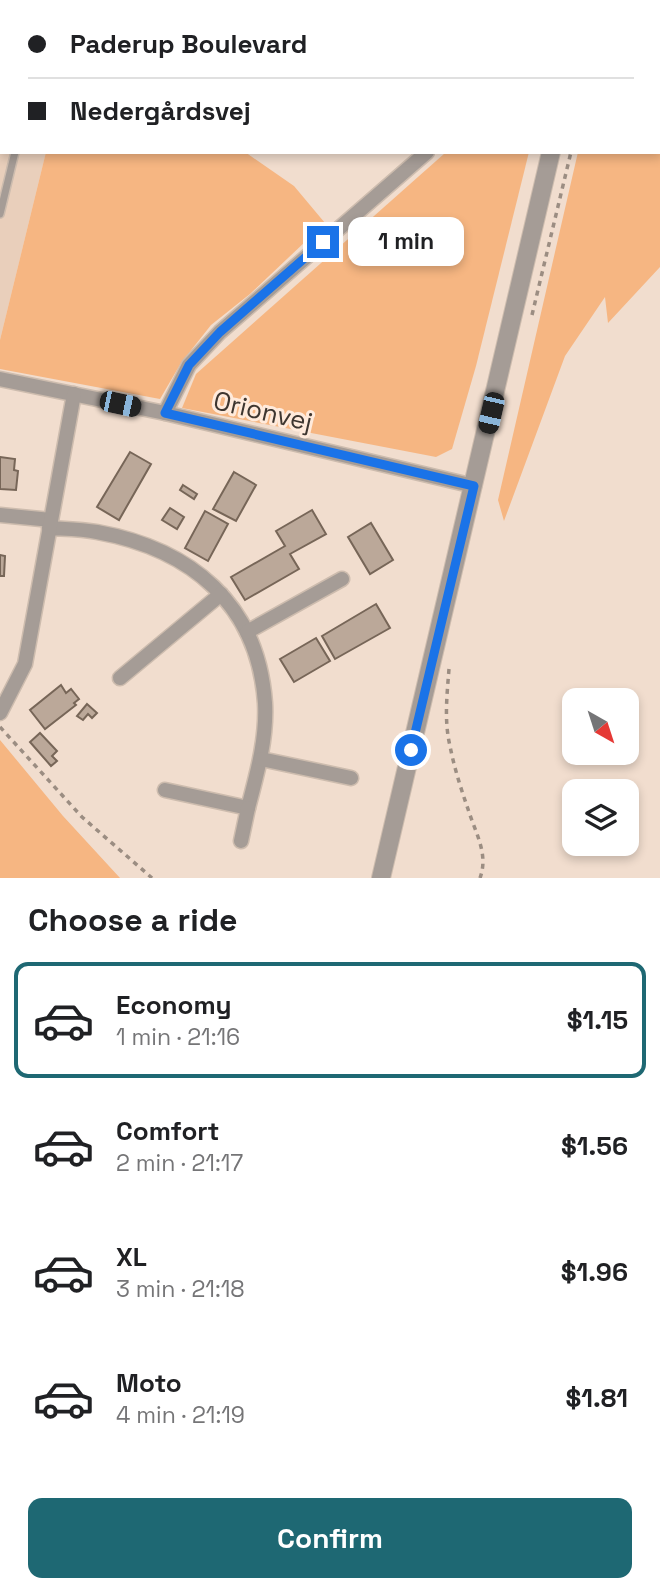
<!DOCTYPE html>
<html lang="en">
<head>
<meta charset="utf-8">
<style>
  body { margin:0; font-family:"Space Grotesk",sans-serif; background:#f6f6f6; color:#202124; height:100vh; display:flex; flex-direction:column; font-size:26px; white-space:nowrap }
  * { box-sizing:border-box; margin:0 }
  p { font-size:23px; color:#757577 }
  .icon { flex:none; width:38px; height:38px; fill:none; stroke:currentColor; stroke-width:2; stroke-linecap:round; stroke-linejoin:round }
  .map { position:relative; height:878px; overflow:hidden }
  .drawer { display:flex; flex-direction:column; background:#fff; flex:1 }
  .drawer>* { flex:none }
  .guide { position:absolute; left:0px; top:0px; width:662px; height:154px; box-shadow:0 4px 10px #0003; display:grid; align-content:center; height:154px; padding:0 28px; background:#fff }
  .needle { width:46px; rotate:141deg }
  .controls { position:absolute; left:562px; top:688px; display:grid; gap:14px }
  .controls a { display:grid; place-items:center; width:77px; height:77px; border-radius:14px; background:#fff; box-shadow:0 4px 10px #0003; font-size:35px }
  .end { position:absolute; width:32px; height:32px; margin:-16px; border:9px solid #1a73e8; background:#fff; box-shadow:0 0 0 4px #fff }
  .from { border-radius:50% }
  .bubble { position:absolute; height:49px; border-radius:14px; background:#fff; box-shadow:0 4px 10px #0003; font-size:23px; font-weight:600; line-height:49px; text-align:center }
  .car { position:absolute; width:21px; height:42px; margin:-21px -10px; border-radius:9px; box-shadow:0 0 5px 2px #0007; background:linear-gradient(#222 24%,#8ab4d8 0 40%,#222 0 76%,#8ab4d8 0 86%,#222 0) }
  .guide b { display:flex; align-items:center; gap:24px; height:66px; font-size:26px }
  .guide b+b { border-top:2px solid #e0e0e0 }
  .guide i { width:18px; height:18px; background:#202124 }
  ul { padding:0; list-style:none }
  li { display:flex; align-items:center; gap:21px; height:116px; margin:0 14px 10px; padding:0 14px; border:4px solid transparent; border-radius:14px }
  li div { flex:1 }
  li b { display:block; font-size:26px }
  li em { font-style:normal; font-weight:600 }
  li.current { border-color:#1e6873 }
  li>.icon { width:63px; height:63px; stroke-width:1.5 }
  h2 { padding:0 28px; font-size:32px; line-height:84px }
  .action { display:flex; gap:14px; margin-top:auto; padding:14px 28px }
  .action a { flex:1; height:80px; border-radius:14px; background:#1e6873; color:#fff; font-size:28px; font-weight:600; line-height:80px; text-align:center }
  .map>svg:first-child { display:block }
  .built { fill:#e9cfbb }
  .green { fill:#f6b682 }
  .building { fill:#bba899; stroke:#776658; stroke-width:2 }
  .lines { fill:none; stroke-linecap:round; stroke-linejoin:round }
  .service-casing { stroke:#cdbcae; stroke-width:10 }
  .minor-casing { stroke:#cdbcae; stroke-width:17 }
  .tertiary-casing { stroke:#cdbcae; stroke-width:20 }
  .path { stroke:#9b8d82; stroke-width:3.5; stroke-dasharray:5 5; stroke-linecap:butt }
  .service { stroke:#a59c96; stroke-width:7 }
  .minor { stroke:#a59c96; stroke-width:14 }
  .tertiary { stroke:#a59c96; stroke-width:18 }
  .route { stroke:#1a73e8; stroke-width:9 }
  .labels { text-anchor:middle; stroke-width:6; stroke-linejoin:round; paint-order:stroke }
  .street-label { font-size:26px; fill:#3e3630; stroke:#ffeadb }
</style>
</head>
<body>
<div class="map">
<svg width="660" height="878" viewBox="0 0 660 878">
  <rect width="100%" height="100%" fill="#f1ddce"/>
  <path class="built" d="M0,0H83L2,2V152H46L0,340Z"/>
  <g class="green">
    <path d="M660,113V267L608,323L605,297L565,356L504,521L498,500L578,152H660Z"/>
    <path d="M46,152H245L294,186L325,223L250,294L211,325L181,363L160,399L0,369V340Z"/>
    <path d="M529,152L476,366L452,449L436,457L182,408L196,374L445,153Z"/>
    <path d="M0,740L63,816L120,878H0Z"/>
  </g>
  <g class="building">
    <path d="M130,452L151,464L119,520L97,507Z"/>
    <path d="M0,457L15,459L14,470L18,471L16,490L0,489Z"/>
    <path d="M234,472L256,485L236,521L213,509Z"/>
    <path d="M183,485L197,494L194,499L180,490Z"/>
    <path d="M170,508L184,517L177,529L162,520Z"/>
    <path d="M312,510L326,534L290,554L299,569L245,600L231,577L285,546L276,531Z"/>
    <path d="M205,511L228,524L208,561L185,548Z"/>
    <path d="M371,523L393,560L370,574L348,537Z"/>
    <path d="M0,555L5,556L4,576H0Z"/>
    <path d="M376,604L390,628L335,659L322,636Z"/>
    <path d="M316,638L330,661L294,682L280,659Z"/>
    <path d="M61,685L66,693L71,689L79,699L74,703L76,705L45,729L30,710Z"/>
    <path d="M87,704L97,713L92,718L88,714L83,720L77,716Z"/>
    <path d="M40,733L57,751L52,756L57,761L51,766L30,742Z"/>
  </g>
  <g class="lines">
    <g class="service-casing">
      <g id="service">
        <path d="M37,0L44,2"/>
        <path d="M312,0L314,2"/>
        <path d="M0,214L15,152"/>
      </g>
    </g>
    <g class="minor-casing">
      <g id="minor">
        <path d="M0,379L165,413L474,486"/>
        <path d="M165,413L189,365L220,332L427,152"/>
        <path d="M0,515L51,520"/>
        <path d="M49,528C65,529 81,529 97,532C191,549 258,604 265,703C267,738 257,774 248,808L165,790"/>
        <path d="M247,632L342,579"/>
        <path d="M120,678L221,594"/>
        <path d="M0,713L25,664L74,394"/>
        <path d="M261,759L351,778"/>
        <path d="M241,841L248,808"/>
      </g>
    </g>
    <g class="tertiary-casing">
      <g id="tertiary">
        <path d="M588,2L589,0"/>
        <path d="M381,878L551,152"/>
      </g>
    </g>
    <g class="path">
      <path d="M612,0V2"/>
      <path d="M532,315L571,152"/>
      <path d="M449,669C447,695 444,721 450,746C454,767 461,789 468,809C475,832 489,854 480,878"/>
      <path d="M0,727L82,817L152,878"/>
    </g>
    <use href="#service" class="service"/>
    <use href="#minor" class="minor"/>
    <use href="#tertiary" class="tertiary"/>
  </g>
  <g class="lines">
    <path class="route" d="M323,242L220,332L189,365L165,413L474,486L411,750"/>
  </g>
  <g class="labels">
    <g class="street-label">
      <text transform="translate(263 411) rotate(13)" y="9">Orionvej</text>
    </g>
  </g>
</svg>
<div class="controls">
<a><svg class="needle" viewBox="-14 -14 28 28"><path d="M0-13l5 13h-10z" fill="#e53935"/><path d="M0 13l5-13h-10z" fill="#757577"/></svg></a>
<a><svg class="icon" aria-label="layers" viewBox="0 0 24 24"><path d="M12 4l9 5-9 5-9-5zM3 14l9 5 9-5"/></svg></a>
</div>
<i class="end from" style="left:411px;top:750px"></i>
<i class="end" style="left:323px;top:242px"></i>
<div class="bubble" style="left:348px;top:217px;width:116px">1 min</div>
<i class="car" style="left:120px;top:404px;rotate:102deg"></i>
<i class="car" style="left:491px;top:413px;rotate:193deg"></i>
<div class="guide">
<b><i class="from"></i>Paderup Boulevard</b>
<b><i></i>Nedergårdsvej</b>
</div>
</div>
<section class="drawer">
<h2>Choose a ride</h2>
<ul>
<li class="current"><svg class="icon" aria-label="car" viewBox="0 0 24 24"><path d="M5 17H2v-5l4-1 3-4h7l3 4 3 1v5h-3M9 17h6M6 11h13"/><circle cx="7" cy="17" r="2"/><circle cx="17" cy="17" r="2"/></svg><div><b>Economy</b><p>1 min · 21:16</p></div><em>$1.15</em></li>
<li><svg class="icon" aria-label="car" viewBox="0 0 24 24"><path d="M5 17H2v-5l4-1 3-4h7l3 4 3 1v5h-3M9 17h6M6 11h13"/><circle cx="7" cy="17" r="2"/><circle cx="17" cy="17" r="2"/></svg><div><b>Comfort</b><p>2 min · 21:17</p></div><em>$1.56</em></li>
<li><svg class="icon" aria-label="car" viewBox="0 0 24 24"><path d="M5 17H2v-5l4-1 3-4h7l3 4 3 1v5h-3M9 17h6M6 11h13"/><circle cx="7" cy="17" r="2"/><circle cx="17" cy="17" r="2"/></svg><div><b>XL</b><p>3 min · 21:18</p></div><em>$1.96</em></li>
<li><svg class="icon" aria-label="car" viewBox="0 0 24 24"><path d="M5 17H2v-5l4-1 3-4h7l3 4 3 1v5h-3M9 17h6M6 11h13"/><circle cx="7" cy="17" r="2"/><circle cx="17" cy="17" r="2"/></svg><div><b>Moto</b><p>4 min · 21:19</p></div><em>$1.81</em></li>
</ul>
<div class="action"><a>Confirm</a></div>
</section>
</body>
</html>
